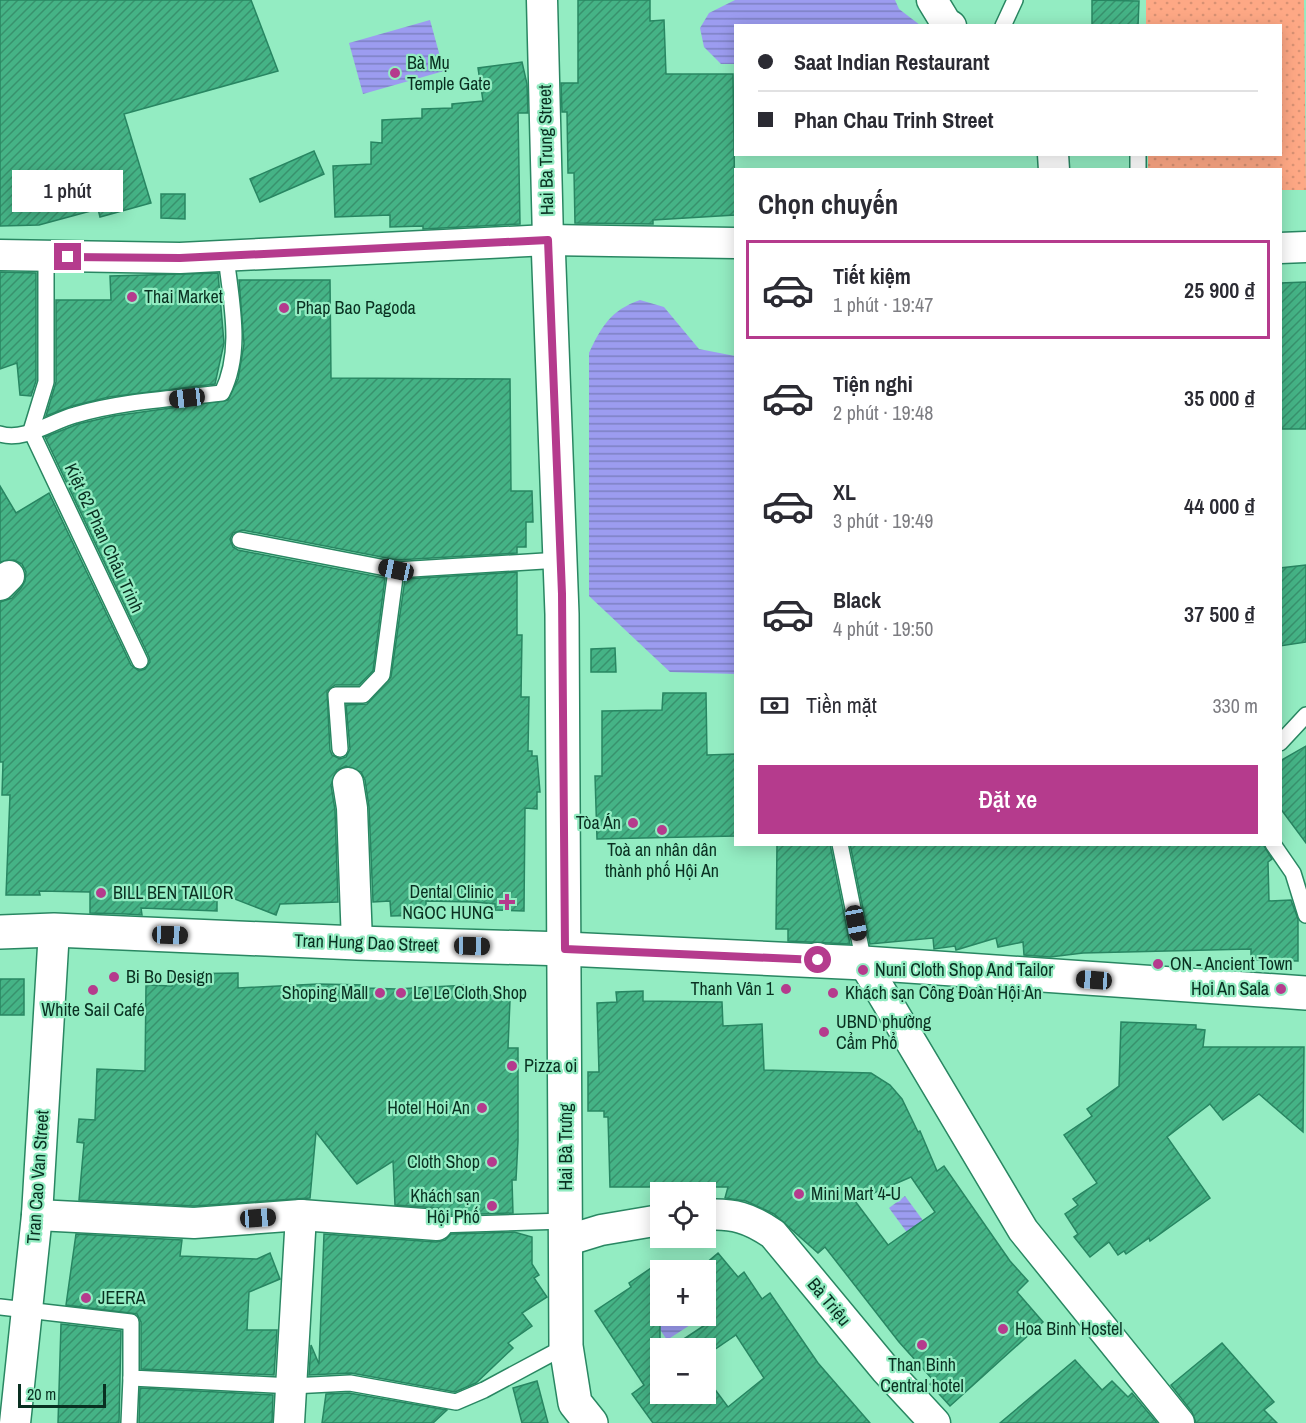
<!DOCTYPE html>
<html lang="vi">
<head>
<meta charset="utf-8">
<style>
  body { margin:0; font-family:"Archivo Narrow",sans-serif; background:#f2f2f3; color:#2b2b33; height:100vh; display:flex; flex-direction:column; font-size:22px; white-space:nowrap }
  * { box-sizing:border-box; margin:0 }
  p { font-size:20px; color:#7c7c81 }
  .icon { flex:none; width:33px; height:33px; fill:none; stroke:currentColor; stroke-width:2; stroke-linecap:round; stroke-linejoin:round }
  .map { position:relative; flex:1; overflow:hidden }
  .details { position:absolute; left:734px; top:168px; width:548px; height:678px; display:flex; flex-direction:column; background:#fff; border-radius:0px; box-shadow:0 3px 15px #0003 }
  .details>* { flex:none }
  .guide { position:absolute; left:734px; top:24px; width:548px; height:132px; border-radius:0px; box-shadow:0 3px 15px #0003; display:grid; align-content:center; height:132px; padding:0 24px; background:#fff }
  .controls { position:absolute; left:650px; top:1182px; display:grid; gap:12px }
  .controls a { display:grid; place-items:center; width:66px; height:66px; border-radius:0px; background:#fff; box-shadow:0 3px 15px #0003; font-size:30px }
  .scale { position:absolute; left:18px; bottom:15px; width:88px; box-sizing:border-box; padding-left:6px; border:3px solid #093021; border-top:0; font-size:16px; line-height:21px; white-space:nowrap; color:#093021; -webkit-text-stroke:4px #93ecc2; paint-order:stroke }
  .end { position:absolute; width:27px; height:27px; margin:-14px; border:8px solid #b53b8d; background:#fff; box-shadow:0 0 0 3px #fff }
  .from { border-radius:50% }
  .bubble { position:absolute; height:42px; border-radius:0px; background:#fff; box-shadow:0 3px 15px #0003; font-size:20px; font-weight:600; line-height:42px; text-align:center }
  .car { position:absolute; width:18px; height:36px; margin:-18px -9px; border-radius:8px; box-shadow:0 0 4px 2px #0007; background:linear-gradient(#222 24%,#8ab4d8 0 40%,#222 0 76%,#8ab4d8 0 86%,#222 0) }
  .guide b { display:flex; align-items:center; gap:21px; height:57px; font-size:22px }
  .guide b+b { border-top:2px solid #e1e1e2 }
  .guide i { width:15px; height:15px; background:#2b2b33 }
  ul { padding:0; list-style:none }
  li { display:flex; align-items:center; gap:18px; height:99px; margin:0 12px 9px; padding:0 12px; border:3px solid transparent; border-radius:0px }
  li div { flex:1 }
  li b { display:block; font-size:22px }
  li em { font-style:normal; font-weight:600 }
  li.on { border-color:#b53b8d }
  li>.icon { width:54px; height:54px; stroke-width:1.5 }
  h2 { padding:0 24px; font-size:27px; line-height:72px }
  .pay { display:flex; align-items:center; gap:15px; height:66px; padding:0 24px; font-size:22px }
  .pay p { margin-inline-start:auto }
  .cta { display:flex; gap:12px; margin-top:auto; padding:12px 24px }
  .cta a { flex:1; height:69px; border-radius:0px; background:#b53b8d; color:#fff; font-size:24px; font-weight:600; line-height:69px; text-align:center }
  .map>svg:first-child { display:block }
  .park { fill:url(#park-dots) }
  .water { fill:url(#water-rules) }
  .building { fill:url(#building-hatch); stroke:#288662; stroke-width:1.5; fill-rule:evenodd }
  .lines { fill:none; stroke-linecap:round; stroke-linejoin:round }
  .lane-casing { stroke:#298762; stroke-width:18 }
  .street-casing { stroke:#298762; stroke-width:33 }
  .secondary-casing { stroke:#298762; stroke-width:36 }
  .primary-casing { stroke:#298762; stroke-width:36 }
  .lane { stroke:#fff; stroke-width:15 }
  .street { stroke:#fff; stroke-width:30 }
  .secondary { stroke:#fff; stroke-width:33 }
  .primary { stroke:#fff; stroke-width:33 }
  .route { stroke:#b53b8d; stroke-width:8 }
  .poi-dot { fill:#b53b8d; stroke:#93ecc2; stroke-width:2 }
  .labels { text-anchor:middle; stroke-width:4.5; stroke-linejoin:round; paint-order:stroke }
  .poi-label { font-size:18px; fill:#093021; stroke:#93ecc2; text-anchor:start }
  .street-label { font-size:18px; fill:#093021; stroke:#93ecc2 }
</style>
</head>
<body>
<div class="map">
<svg width="1306" height="1423" viewBox="0 0 1306 1423">
  <defs>
    <pattern id="park-dots" width="8" height="8" patternUnits="userSpaceOnUse" patternTransform="scale(1.5)"><rect width="8" height="8" fill="#fea885"/><path d="M2 2h.1M6 6h.1" fill="none" stroke="#d89173" stroke-width="1.8" stroke-linecap="round"/></pattern>
    <pattern id="water-rules" width="6" height="5" patternUnits="userSpaceOnUse" patternTransform="scale(1.5)"><rect width="6" height="5" fill="#9c9cf0"/><path d="M0 2.5h6" fill="none" stroke="#7d80c2"/></pattern>
    <pattern id="building-hatch" width="6" height="6" patternUnits="userSpaceOnUse" patternTransform="scale(1.5)"><rect width="6" height="6" fill="#45b386"/><path d="M-1 1l2-2M0 6l6-6M5 7l2-2" fill="none" stroke="#38926d"/></pattern>
  </defs>
  <rect width="100%" height="100%" fill="#93ecc2"/>
  <path class="park" d="M1146,0H1304L1306,190H1280V170L1148,169V155L1280,154V26L1146,25Z"/>
  <g class="water">
    <path d="M735,0H895L899,9L920,25L735,26V64H721L704,47L700,28L709,13Z"/>
    <path d="M430,20L444,71L363,94L349,43Z"/>
    <path d="M640,300L664,307L699,349L735,356V674L670,672L589,596V353C601,327 611,310 640,300Z"/>
    <path d="M905,1196L930,1230L914,1242L889,1208Z"/>
    <path d="M671,1316H704L667,1340L657,1325Z"/>
  </g>
  <g class="building">
    <path d="M0,0H251L278,71L124,114L151,203L100,217L98,209L39,225L0,226Z"/>
    <path d="M578,0H650V21L664,20L666,74H733L735,215L653,220V224L575,223L574,173H568L567,112H562L561,83H578Z"/>
    <path d="M1092,0L1139,1L1138,26H1092Z"/>
    <path d="M522,62L527,84L528,113H518L520,224L423,229V226L390,227V215L335,217L333,166L371,164V142L382,143V120L422,118V109L452,108V104L483,101L478,68Z"/>
    <path d="M314,151L324,174L260,202L250,179Z"/>
    <path d="M161,194H185V219L161,218Z"/>
    <path d="M0,272L36,273V381L31,396L20,395L17,363L0,369Z"/>
    <path d="M218,273L224,343L215,384L109,397L72,406L46,416L56,382V300H111L110,276Z"/>
    <path d="M239,280H330L331,378L510,379L511,491H532L533,522H526V547H517V553L397,560L242,530L233,533L230,539L233,547L238,550L385,578L373,671L359,685H335L327,691L330,750L332,755L340,759L346,757L350,749L346,705L367,704L391,677L405,579L517,572V635H522L521,697H529L528,751H532V756H537L540,792H537V809L525,808L524,911L495,910V904L474,902L426,901V915L391,916L390,901L373,902L369,807L365,780L361,772L346,766L337,770L331,785L335,810L338,902L280,904L276,915L217,892V911L141,908L142,915L126,914L90,913V892L39,891L40,895H6L10,795H2L3,762H0V602L12,598L21,588L25,581L26,572L22,564L14,560L0,562V486L16,513L49,493L131,665L139,671L145,669L150,662L149,657L45,437L78,424L113,416L228,400L238,379L244,344Z"/>
    <path d="M1306,282V429H1280V283Z"/>
    <path d="M1306,565V642L1280,646V568Z"/>
    <path d="M615,648L616,672H591V649Z"/>
    <path d="M663,693H706L707,755L735,754V836L597,839L595,776H602V711L662,710Z"/>
    <path d="M1306,746V843L1280,808V761Z"/>
    <path d="M777,844H830L850,944L788,941V929H776Z"/>
    <path d="M850,844H1263L1272,859L1268,862L1269,901L1291,900L1298,919V961L1251,960V949L1083,953L1050,957L1024,955L1023,942L998,947L996,938L956,950L955,946L934,949L933,938L870,944Z"/>
    <path d="M238,973V988L318,984L367,985V988L396,989L467,985V992H478L510,1000L508,1048H518V1141L516,1180H512L513,1213L450,1215L438,1208L395,1205L393,1161L357,1184L316,1132L310,1198L194,1206L79,1200L84,1143L77,1142L79,1119L95,1120L97,1069L145,1071L146,985L172,986V974Z"/>
    <rect x="0" y="979" width="24" height="36"/>
    <path d="M643,991V1001L722,1002L723,1026L762,1024L764,1070L871,1073L890,1085L902,1099L918,1132L920,1131L937,1171L944,1166L1010,1261L1028,1281L1017,1292L1043,1322L950,1406L930,1384L934,1381L899,1342L825,1247L818,1253L774,1214L746,1201L725,1198L728,1187H610L608,1117H604V1111H588V1072H599L597,1003L617,1002L616,992ZM911,1177L935,1212L888,1245L855,1201Z"/>
    <path d="M1121,1022L1196,1025V1029L1205,1030L1203,1047H1304L1303,1132L1259,1094L1223,1120L1210,1104L1167,1137L1210,1198L1150,1241L1149,1238L1126,1254L1124,1251L1118,1255L1109,1242L1090,1257L1074,1237L1078,1234L1065,1214L1078,1205L1073,1199L1097,1183L1064,1135L1092,1116L1087,1109L1119,1086Z"/>
    <path d="M514,1232L532,1237V1264L539,1275L534,1278L547,1297L522,1313L532,1326L508,1343L513,1348L476,1383L455,1392L351,1373L309,1375L311,1345L319,1364L324,1234L436,1242L445,1240L451,1234Z"/>
    <path d="M76,1234L182,1240L180,1256L257,1259L270,1253L280,1279L249,1292L247,1330H277L274,1375L141,1369V1322L137,1314L66,1305Z"/>
    <path d="M718,1253L738,1277L744,1272L762,1299L770,1293L818,1363L870,1423H653L632,1394L644,1385L595,1311L631,1287L629,1283L660,1262V1394H705V1376L728,1407L764,1378L736,1335L705,1356V1348H670L705,1325V1264Z"/>
    <path d="M61,1324L121,1331L119,1423H58Z"/>
    <path d="M1222,1343L1274,1402L1264,1410L1277,1423H1196L1192,1412L1171,1385Z"/>
    <path d="M1075,1360L1102,1390L1112,1381L1128,1397L1132,1393L1157,1423H1000Z"/>
    <path d="M537,1381L548,1423H522L513,1388Z"/>
    <path d="M140,1388L273,1395L272,1423H139Z"/>
    <path d="M349,1393L447,1410L433,1423H322L326,1394Z"/>
  </g>
  <g class="lines">
    <g class="lane-casing">
      <g id="lane">
        <path d="M1003,26L1015,0"/>
        <path d="M1138,170V154"/>
        <path d="M46,256V382L31,431L140,661"/>
        <path d="M0,434C24,442 52,421 75,415C122,401 173,399 222,393C243,351 231,302 226,256"/>
        <path d="M240,540L396,570L560,560"/>
        <path d="M1280,743L1306,715"/>
        <path d="M340,749L336,695H363L382,675L396,570"/>
        <path d="M840,844L864,963"/>
        <path d="M1273,844L1293,873L1306,915"/>
        <path d="M437,1225L565,1221"/>
        <path d="M0,1307L131,1322V1378L292,1386L350,1383L456,1402L484,1390L566,1346"/>
        <path d="M129,1423L131,1378"/>
      </g>
    </g>
    <g class="street-casing">
      <g id="street">
        <path d="M542,0L548,240"/>
        <path d="M932,0L946,23L951,26"/>
        <path d="M1053,154L1054,170"/>
        <path d="M1280,248L1306,247"/>
        <path d="M0,255L180,258L548,240L735,243"/>
        <path d="M0,585L9,576"/>
        <path d="M348,783L352,808L357,943"/>
        <path d="M864,963L1023,1230L1179,1423"/>
        <path d="M37,1215L194,1223L301,1215L437,1225"/>
        <path d="M705,1215C733,1213 750,1218 773,1234L885,1369L935,1423"/>
        <path d="M565,1241L601,1230L660,1220"/>
        <path d="M15,1423L37,1215L54,930"/>
        <path d="M289,1423L301,1215"/>
      </g>
    </g>
    <g class="secondary-casing">
      <path id="secondary" d="M548,240L562,614L566,1346L575,1403L591,1423"/>
    </g>
    <g class="primary-casing">
      <path id="primary" d="M0,932L54,930L357,943L565,949L864,963L1306,993"/>
    </g>
    <use href="#lane" class="lane"/>
    <use href="#street" class="street"/>
    <use href="#secondary" class="secondary"/>
    <use href="#primary" class="primary"/>
  </g>
  <g class="lines">
    <path class="route" d="M68,257L180,258L548,240L562,594L565,949L818,960"/>
  </g>
  <g class="poi-dot">
    <circle cx="395" cy="73" r="6"/>
    <circle cx="132" cy="297" r="6"/>
    <circle cx="284" cy="308" r="6"/>
    <circle cx="633" cy="823" r="6"/>
    <circle cx="662" cy="830" r="6"/>
    <circle cx="101" cy="893" r="6"/>
    <path d="M504 893h6v6h6v6h-6v6h-6v-6h-6v-6h6z"/>
    <circle cx="1158" cy="964" r="6"/>
    <circle cx="863" cy="970" r="6"/>
    <circle cx="114" cy="977" r="6"/>
    <circle cx="786" cy="989" r="6"/>
    <circle cx="1281" cy="989" r="6"/>
    <circle cx="93" cy="990" r="6"/>
    <circle cx="380" cy="993" r="6"/>
    <circle cx="401" cy="993" r="6"/>
    <circle cx="833" cy="993" r="6"/>
    <circle cx="824" cy="1032" r="6"/>
    <circle cx="512" cy="1066" r="6"/>
    <circle cx="482" cy="1108" r="6"/>
    <circle cx="492" cy="1162" r="6"/>
    <circle cx="799" cy="1194" r="6"/>
    <circle cx="492" cy="1206" r="6"/>
    <circle cx="86" cy="1298" r="6"/>
    <circle cx="1003" cy="1329" r="6"/>
    <circle cx="922" cy="1345" r="6"/>
  </g>
  <g class="labels">
    <g class="poi-label">
      <text x="407" y="69">Bà Mụ<tspan x="407" dy="21">Temple Gate</tspan></text>
      <text x="144" y="303">Thai Market</text>
      <text x="296" y="314">Phap Bao Pagoda</text>
      <text x="621" y="829" text-anchor="end">Tòa Án</text>
      <text x="662" y="856" text-anchor="middle">Toà an nhân dân<tspan x="662" dy="21">thành phố Hội An</tspan></text>
      <text x="494" y="898" text-anchor="end">Dental Clinic<tspan x="494" dy="21">NGOC HUNG</tspan></text>
      <text x="113" y="899">BILL BEN TAILOR</text>
      <text x="1170" y="970">ON - Ancient Town</text>
      <text x="875" y="976">Nuni Cloth Shop And Tailor</text>
      <text x="126" y="983">Bi Bo Design</text>
      <text x="774" y="995" text-anchor="end">Thanh Vân 1</text>
      <text x="1269" y="995" text-anchor="end">Hoi An Sala</text>
      <text x="368" y="999" text-anchor="end">Shoping Mall</text>
      <text x="413" y="999">Le Le Cloth Shop</text>
      <text x="845" y="999">Khách sạn Công Đoàn Hội An</text>
      <text x="93" y="1016" text-anchor="middle">White Sail Café</text>
      <text x="836" y="1028">UBND phường<tspan x="836" dy="21">Cẩm Phổ</tspan></text>
      <text x="524" y="1072">Pizza oi</text>
      <text x="470" y="1114" text-anchor="end">Hotel Hoi An</text>
      <text x="480" y="1168" text-anchor="end">Cloth Shop</text>
      <text x="811" y="1200">Mini Mart 4-U</text>
      <text x="480" y="1202" text-anchor="end">Khách sạn<tspan x="480" dy="21">Hội Phố</tspan></text>
      <text x="98" y="1304">JEERA</text>
      <text x="1015" y="1335">Hoa Binh Hostel</text>
      <text x="922" y="1371" text-anchor="middle">Than Binh<tspan x="922" dy="21">Central hotel</tspan></text>
    </g>
    <g class="street-label">
      <text transform="translate(546 150) rotate(-91)" y="6">Hai Ba Trung Street</text>
      <text transform="translate(104 538) rotate(65)" y="6">Kiệt 62 Phan Châu Trinh</text>
      <text transform="translate(366 943) rotate(2)" y="6">Tran Hung Dao Street</text>
      <text transform="translate(566 1147) rotate(-90)" y="6">Hai Bà Trưng</text>
      <text transform="translate(38 1177) rotate(-86)" y="6">Tran Cao Van Street</text>
      <text transform="translate(829 1302) rotate(50)" y="6">Bà Triệu</text>
    </g>
  </g>
</svg>
<div class="controls">
<a><svg class="icon" aria-label="locate" viewBox="0 0 24 24"><circle cx="12" cy="12" r="6"/><path d="M12 2v4M12 18v4M2 12h4M18 12h4"/></svg></a>
<a>+</a>
<a>−</a>
</div>
<div class="scale">20 m</div>
<i class="end from" style="left:818px;top:960px"></i>
<i class="end" style="left:68px;top:257px"></i>
<div class="bubble" style="left:12px;top:170px;width:111px">1 phút</div>
<i class="car" style="left:187px;top:398px;rotate:263deg"></i>
<i class="car" style="left:396px;top:570px;rotate:282deg"></i>
<i class="car" style="left:856px;top:923px;rotate:169deg"></i>
<i class="car" style="left:170px;top:935px;rotate:92deg"></i>
<i class="car" style="left:472px;top:946px;rotate:91deg"></i>
<i class="car" style="left:1094px;top:980px;rotate:274deg"></i>
<i class="car" style="left:258px;top:1218px;rotate:86deg"></i>
<div class="guide">
<b><i class="from"></i>Saat Indian Restaurant</b>
<b><i></i>Phan Chau Trinh Street</b>
</div>
<section class="details">
<h2>Chọn chuyến</h2>
<ul>
<li class="on"><svg class="icon" aria-label="car" viewBox="0 0 24 24"><path d="M5 17H2v-5l4-1 3-4h7l3 4 3 1v5h-3M9 17h6M6 11h13"/><circle cx="7" cy="17" r="2"/><circle cx="17" cy="17" r="2"/></svg><div><b>Tiết kiệm</b><p>1 phút · 19:47</p></div><em>25 900 ₫</em></li>
<li><svg class="icon" aria-label="car" viewBox="0 0 24 24"><path d="M5 17H2v-5l4-1 3-4h7l3 4 3 1v5h-3M9 17h6M6 11h13"/><circle cx="7" cy="17" r="2"/><circle cx="17" cy="17" r="2"/></svg><div><b>Tiện nghi</b><p>2 phút · 19:48</p></div><em>35 000 ₫</em></li>
<li><svg class="icon" aria-label="car" viewBox="0 0 24 24"><path d="M5 17H2v-5l4-1 3-4h7l3 4 3 1v5h-3M9 17h6M6 11h13"/><circle cx="7" cy="17" r="2"/><circle cx="17" cy="17" r="2"/></svg><div><b>XL</b><p>3 phút · 19:49</p></div><em>44 000 ₫</em></li>
<li><svg class="icon" aria-label="car" viewBox="0 0 24 24"><path d="M5 17H2v-5l4-1 3-4h7l3 4 3 1v5h-3M9 17h6M6 11h13"/><circle cx="7" cy="17" r="2"/><circle cx="17" cy="17" r="2"/></svg><div><b>Black</b><p>4 phút · 19:50</p></div><em>37 500 ₫</em></li>
</ul>
<div class="pay"><svg class="icon" aria-label="cash" viewBox="0 0 24 24"><path d="M3 7h18v10H3z"/><circle cx="12" cy="12" r="2"/></svg>Tiền mặt<p>330 m</p></div>
<div class="cta"><a>Đặt xe</a></div>
</section>
</div>
</body>
</html>
